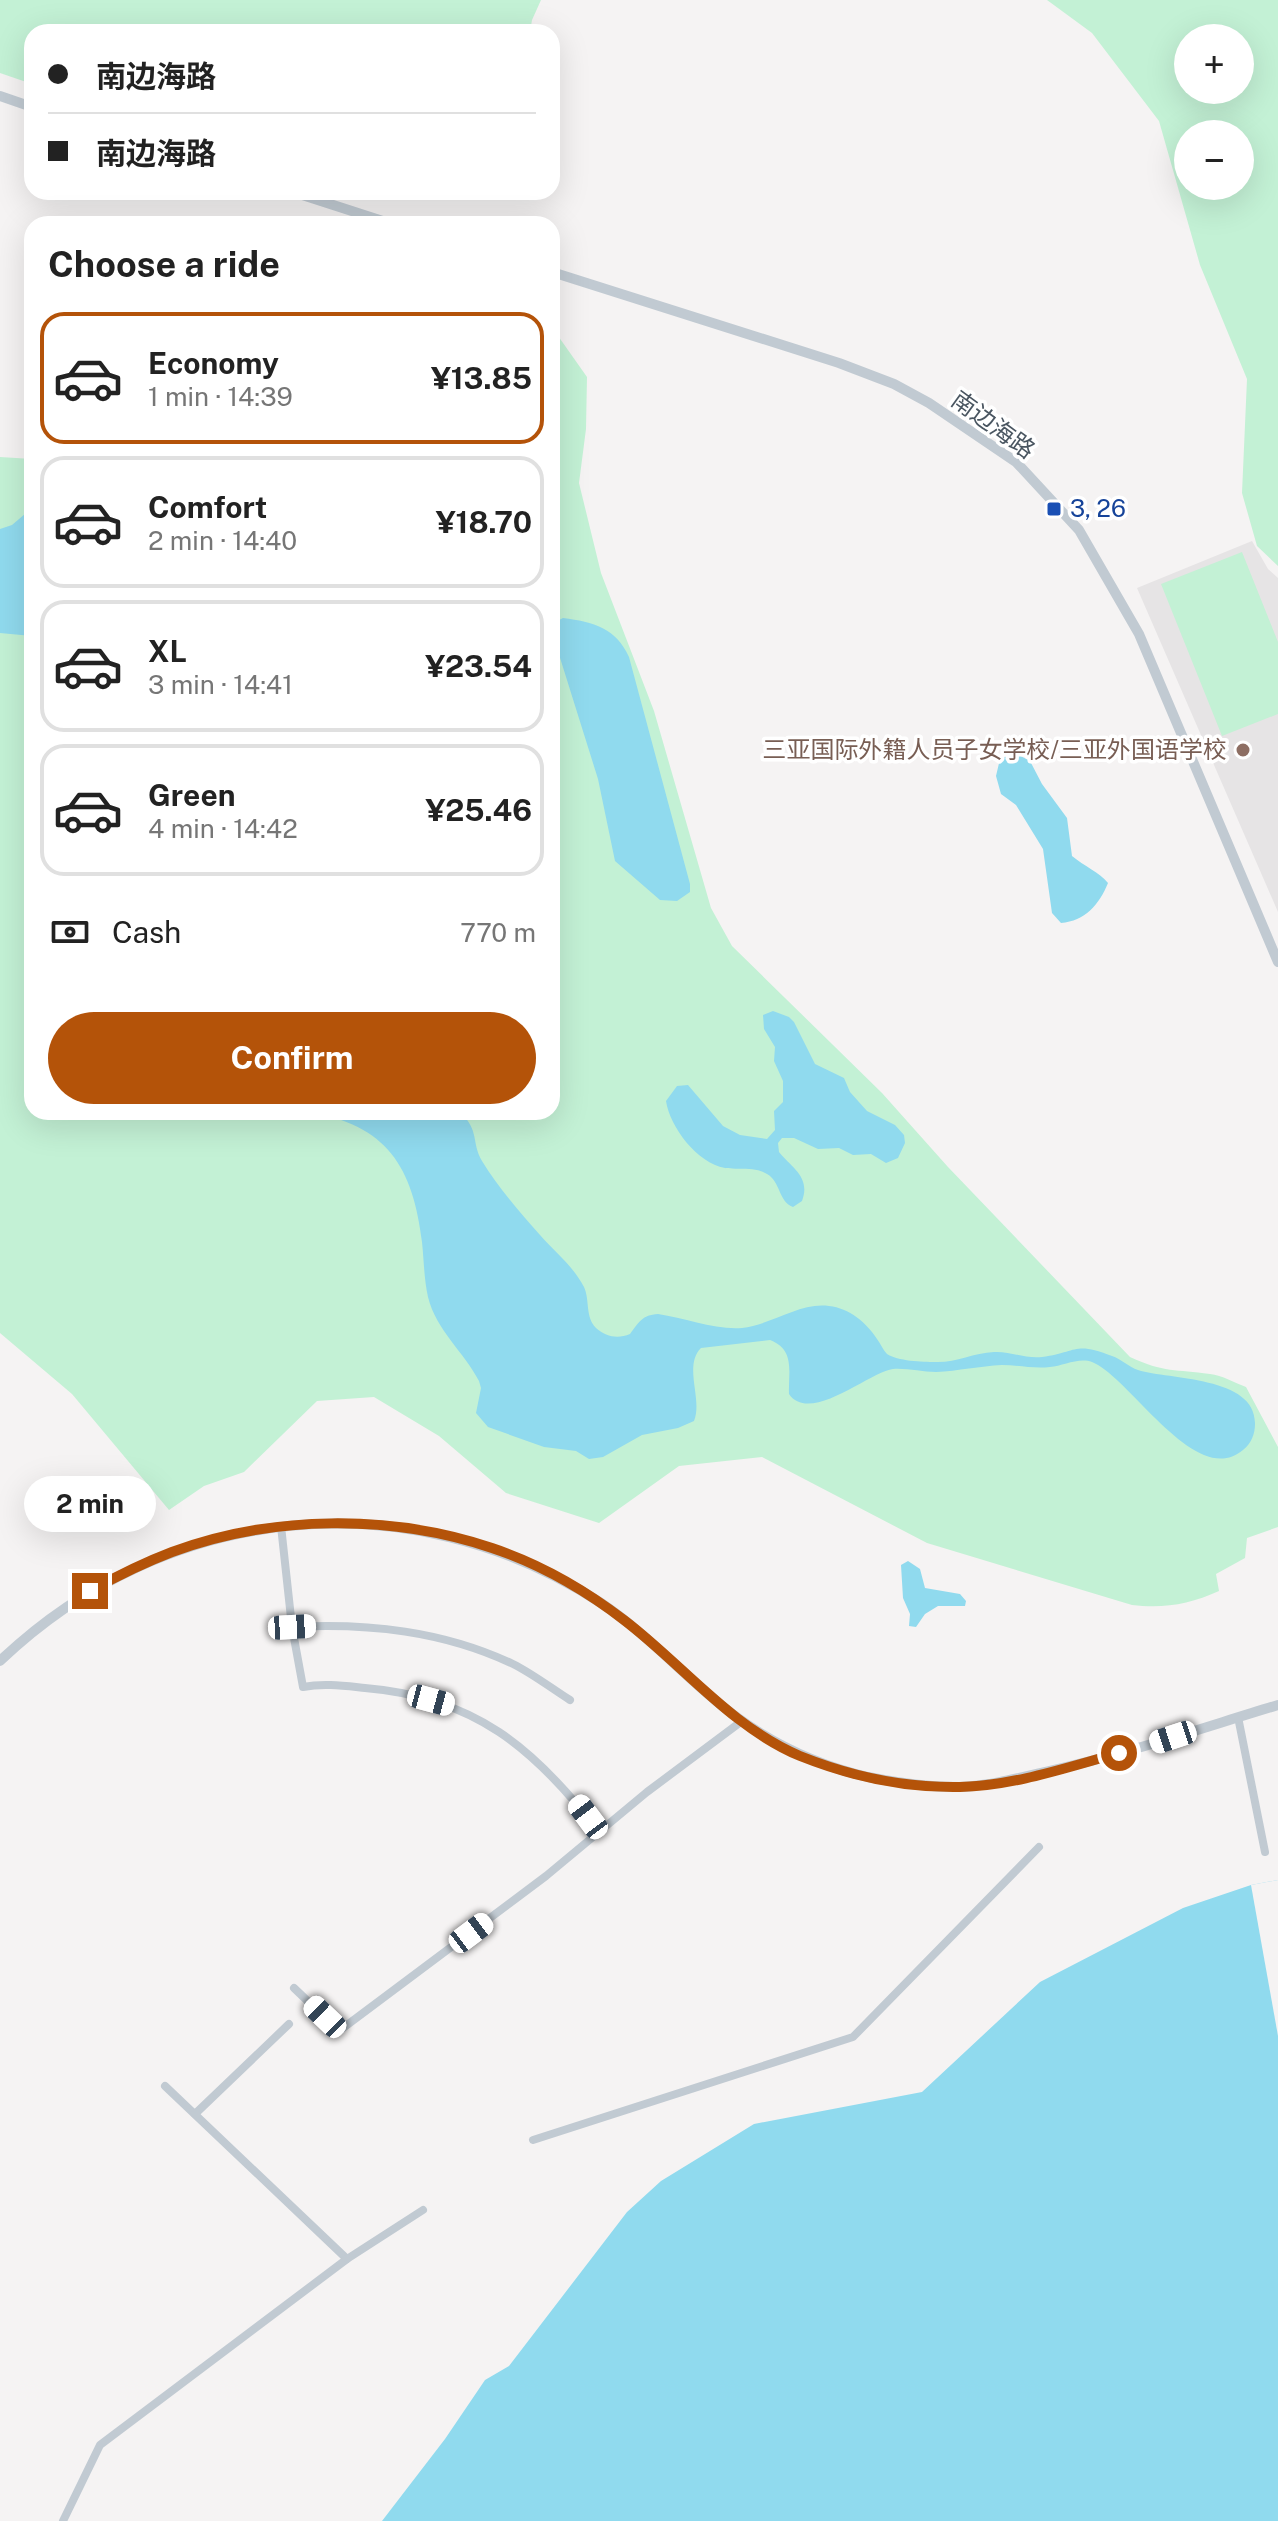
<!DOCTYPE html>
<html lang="en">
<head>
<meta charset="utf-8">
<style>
  body { margin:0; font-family:"Public Sans","Noto Sans SC",sans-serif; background:#f6f6f6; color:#222; height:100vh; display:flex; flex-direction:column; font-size:30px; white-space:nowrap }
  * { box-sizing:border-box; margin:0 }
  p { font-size:26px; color:#767676 }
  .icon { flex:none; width:44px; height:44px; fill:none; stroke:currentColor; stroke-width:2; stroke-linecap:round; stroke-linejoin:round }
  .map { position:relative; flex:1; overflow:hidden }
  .panel { position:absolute; left:24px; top:216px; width:536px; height:904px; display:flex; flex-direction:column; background:#fff; border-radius:24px; box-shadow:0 8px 32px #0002 }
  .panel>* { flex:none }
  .guide { position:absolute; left:24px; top:24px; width:536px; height:176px; border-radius:24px; box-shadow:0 8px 32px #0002; display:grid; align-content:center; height:176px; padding:0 24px; background:#fff }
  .buttons { position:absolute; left:1174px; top:24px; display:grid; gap:16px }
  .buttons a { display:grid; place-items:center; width:80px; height:80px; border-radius:50%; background:#fff; box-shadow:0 8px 32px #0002; font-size:40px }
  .end { position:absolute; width:36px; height:36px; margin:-18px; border:10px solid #b45309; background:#fff; box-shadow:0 0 0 4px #fff }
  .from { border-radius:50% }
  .bubble { position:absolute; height:56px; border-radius:28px; background:#fff; box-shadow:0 8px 32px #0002; font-size:26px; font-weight:700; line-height:56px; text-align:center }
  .car { position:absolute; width:24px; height:48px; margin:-24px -12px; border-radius:10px; box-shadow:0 0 6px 2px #0007; background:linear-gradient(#fff 24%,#345 0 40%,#fff 0 76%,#345 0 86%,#fff 0) }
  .guide b { display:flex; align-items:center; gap:28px; height:76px; font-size:30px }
  .guide b+b { border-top:2px solid #e0e0e0 }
  .guide i { width:20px; height:20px; background:#222 }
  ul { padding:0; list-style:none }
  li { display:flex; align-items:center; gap:24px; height:132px; margin:0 16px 12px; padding:0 8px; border:4px solid #e0e0e0; border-radius:24px }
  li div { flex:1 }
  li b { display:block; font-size:30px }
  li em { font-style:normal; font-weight:700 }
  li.selected { border-color:#b45309 }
  li>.icon { width:72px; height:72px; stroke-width:1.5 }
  h2 { padding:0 24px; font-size:36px; line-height:96px }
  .pay { display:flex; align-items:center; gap:20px; height:88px; padding:0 24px; font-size:30px }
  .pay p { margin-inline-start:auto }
  .button { display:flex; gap:16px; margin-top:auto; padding:16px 24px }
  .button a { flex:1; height:92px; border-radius:48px; background:#b45309; color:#fff; font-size:32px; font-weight:700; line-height:92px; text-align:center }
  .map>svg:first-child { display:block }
  .education { fill:#e6e4e5 }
  .green { fill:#c3f1d5; fill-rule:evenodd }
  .water { fill:#90daee }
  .pier { fill:#f5f3f3 }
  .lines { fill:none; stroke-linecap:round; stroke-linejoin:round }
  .minor { stroke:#c1cad2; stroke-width:8 }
  .tertiary { stroke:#c1cad2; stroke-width:10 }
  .route { stroke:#b45309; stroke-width:10 }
  .transit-dot { fill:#1a4fb4; stroke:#fff; stroke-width:3 }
  .education-dot { fill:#8d6e63; stroke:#fff; stroke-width:3 }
  .labels { text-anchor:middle; stroke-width:7; stroke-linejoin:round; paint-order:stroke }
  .street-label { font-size:24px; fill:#4a5661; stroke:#fff }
  .transit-label { font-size:24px; fill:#164399; stroke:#fff; text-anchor:start }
  .education-label { font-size:24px; fill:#785e54; stroke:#fff; text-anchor:end }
</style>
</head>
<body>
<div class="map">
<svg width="1278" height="2521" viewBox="0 0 1278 2521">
  <rect width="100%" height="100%" fill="#f5f3f3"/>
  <path class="education" d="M1252,541L1268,569L1278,578V912L1137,588Z"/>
  <g class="green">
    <path d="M0,0H541L532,20L530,32H32V84L0,73Z"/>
    <path d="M1047,0H1278V566L1257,546L1242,493L1247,379L1200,265L1159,121L1092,33ZM1240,38V90H1188V38ZM1188,134H1240V186H1188Z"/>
    <path d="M552,332L556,333L587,377L586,429L579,483L601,573L654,711L711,908L732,946L882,1093L948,1167L1130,1357C1164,1373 1176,1369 1210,1374C1222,1375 1235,1383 1246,1387L1278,1447V1527L1247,1538L1245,1558L1216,1574L1219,1591C1190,1604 1164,1609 1132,1605L927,1543L762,1457L679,1466L599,1523L506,1493L439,1436L374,1397L317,1401L244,1472L204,1486L169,1510L72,1394L0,1333V457L32,459V1112H552Z"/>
    <path d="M1242,552L1278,642V714L1222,736L1161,584Z"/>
  </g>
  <g class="water">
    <path d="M32,508V636L0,633V529L12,525Z"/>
    <path d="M563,618C594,622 616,628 629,657L690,884V892L677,901L660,900L615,861L598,779L556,645L553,623Z"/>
    <path d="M1015,753L1030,761L1042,784L1067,818L1072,856C1084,866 1099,872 1108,883C1099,905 1085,921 1061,923L1052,913L1043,849L1016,805L1001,794L996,776L1000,759Z"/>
    <path d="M773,1011L789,1017L794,1022L815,1064L844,1078L850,1092L867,1111L895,1125L904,1135L905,1143L898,1158L886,1163L871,1154L853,1155L839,1148L818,1149L794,1138H782L778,1143L779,1152C792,1168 811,1177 802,1201L793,1207C778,1201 781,1182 767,1174C755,1166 739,1170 725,1168C697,1163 670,1127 666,1101L677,1086L688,1085L723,1126L740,1135L767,1139L775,1130L774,1111L783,1102V1081L774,1061L775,1047L764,1029L763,1015Z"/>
    <path d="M309,1112H460C480,1131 471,1142 482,1161C498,1187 520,1213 540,1235C555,1252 573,1266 584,1287C590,1300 585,1317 596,1328C606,1337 618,1339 630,1334C639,1322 642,1315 658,1314C685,1318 715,1330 742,1328C771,1325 800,1302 829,1306C849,1308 867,1323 877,1339C881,1344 883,1350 887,1354C897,1361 923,1362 935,1362C955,1363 973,1353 994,1352C1010,1351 1026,1359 1042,1357C1077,1352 1075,1341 1112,1356C1121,1359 1129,1367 1138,1370C1170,1380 1256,1376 1255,1424C1255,1434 1251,1444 1243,1450C1196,1490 1131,1378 1092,1362C1079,1357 1063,1366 1050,1367C1034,1369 1018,1365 1002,1365C980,1366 958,1371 936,1372C922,1372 907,1368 893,1369C871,1371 810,1425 789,1394C788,1373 796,1350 770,1340L701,1348C683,1366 703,1399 694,1421L678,1428L642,1435L603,1457L589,1459L576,1451L544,1447L488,1427L476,1413L481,1388L479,1381C464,1352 436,1330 428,1297C424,1279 424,1261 422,1242C413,1167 387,1125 309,1112Z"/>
    <path d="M908,1561L920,1569L925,1588L960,1594L966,1601L965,1606H938L925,1614L916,1627L909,1626L910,1614L903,1598L901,1565Z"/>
    <path d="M1278,1880V2521H382L445,2439L485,2380L509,2366L627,2212L661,2181L754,2124L922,2092L1040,1982L1183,1908L1251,1885Z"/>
  </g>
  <path class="pier" d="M1278,1880V2036L1251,1885Z"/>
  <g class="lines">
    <g class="minor">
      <path d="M281,1526L292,1627L303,1687C324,1683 345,1686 365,1688C474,1697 535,1748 599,1832"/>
      <path d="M292,1627C369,1623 443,1631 513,1664C533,1674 551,1688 570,1700"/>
      <path d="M1238,1717L1265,1852"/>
      <path d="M294,1988L339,2031L546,1876L647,1792L742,1721"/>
      <path d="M165,2086L347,2259"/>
      <path d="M195,2114L289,2024"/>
      <path d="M533,2140L853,2037L1039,1847"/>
      <path d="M63,2521L100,2445L347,2259L423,2210"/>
    </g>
    <g class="tertiary">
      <path d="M0,96L32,107"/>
      <path d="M293,192L392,224"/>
      <path d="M552,272L839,363L894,384L929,403L1016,462L1079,530L1139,634L1278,962"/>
      <path d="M0,1661C165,1503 409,1478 601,1603C640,1629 672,1663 708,1694C754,1735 808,1763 868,1777C898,1783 928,1787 959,1787C989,1786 1019,1778 1049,1771C1126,1754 1202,1728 1278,1705"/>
    </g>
  </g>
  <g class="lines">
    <path class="route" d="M90,1591C117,1576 143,1563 172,1552C272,1515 391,1514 492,1548C540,1564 585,1590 624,1620C683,1665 731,1727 800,1756C850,1776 906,1788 960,1787C1013,1786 1068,1767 1119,1753"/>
  </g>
  <rect class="transit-dot" x="1046" y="501" width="16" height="16" rx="4"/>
  <circle class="education-dot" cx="1243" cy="750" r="8"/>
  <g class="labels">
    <g class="street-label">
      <text transform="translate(993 425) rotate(36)" y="8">南边海路</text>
    </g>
    <g class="transit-label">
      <text x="1070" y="517">3, 26</text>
    </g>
    <g class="education-label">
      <text x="1227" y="758">三亚国际外籍人员子女学校/三亚外国语学校</text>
    </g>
  </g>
</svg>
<div class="buttons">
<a>+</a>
<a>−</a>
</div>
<i class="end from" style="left:1119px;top:1753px"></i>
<i class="end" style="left:90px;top:1591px"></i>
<div class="bubble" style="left:24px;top:1476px;width:132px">2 min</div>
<i class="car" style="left:292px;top:1627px;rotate:87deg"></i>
<i class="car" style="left:431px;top:1700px;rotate:105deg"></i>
<i class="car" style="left:1173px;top:1737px;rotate:252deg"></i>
<i class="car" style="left:588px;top:1817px;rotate:323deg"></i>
<i class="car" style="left:471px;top:1933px;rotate:53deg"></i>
<i class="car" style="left:325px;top:2017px;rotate:314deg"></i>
<div class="guide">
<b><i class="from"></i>南边海路</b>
<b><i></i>南边海路</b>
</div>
<section class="panel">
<h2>Choose a ride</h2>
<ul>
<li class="selected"><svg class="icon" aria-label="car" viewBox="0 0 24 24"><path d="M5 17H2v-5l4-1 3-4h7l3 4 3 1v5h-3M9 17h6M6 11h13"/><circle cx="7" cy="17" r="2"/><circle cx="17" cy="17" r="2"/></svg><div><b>Economy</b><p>1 min · 14:39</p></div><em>¥13.85</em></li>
<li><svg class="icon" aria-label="car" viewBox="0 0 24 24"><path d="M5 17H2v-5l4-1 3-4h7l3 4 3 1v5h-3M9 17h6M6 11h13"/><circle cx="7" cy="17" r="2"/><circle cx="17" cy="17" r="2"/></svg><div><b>Comfort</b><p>2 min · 14:40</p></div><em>¥18.70</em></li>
<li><svg class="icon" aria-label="car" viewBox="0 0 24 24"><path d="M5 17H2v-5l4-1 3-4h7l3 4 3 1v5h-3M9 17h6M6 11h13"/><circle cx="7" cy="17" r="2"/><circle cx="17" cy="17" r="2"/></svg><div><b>XL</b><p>3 min · 14:41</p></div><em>¥23.54</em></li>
<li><svg class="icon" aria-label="car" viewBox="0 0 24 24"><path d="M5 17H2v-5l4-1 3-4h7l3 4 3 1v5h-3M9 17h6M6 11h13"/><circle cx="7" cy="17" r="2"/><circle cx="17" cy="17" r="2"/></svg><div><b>Green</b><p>4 min · 14:42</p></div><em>¥25.46</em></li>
</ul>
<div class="pay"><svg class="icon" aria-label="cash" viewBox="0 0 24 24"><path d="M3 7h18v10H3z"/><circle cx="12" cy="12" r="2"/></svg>Cash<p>770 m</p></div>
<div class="button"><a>Confirm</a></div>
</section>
</div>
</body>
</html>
